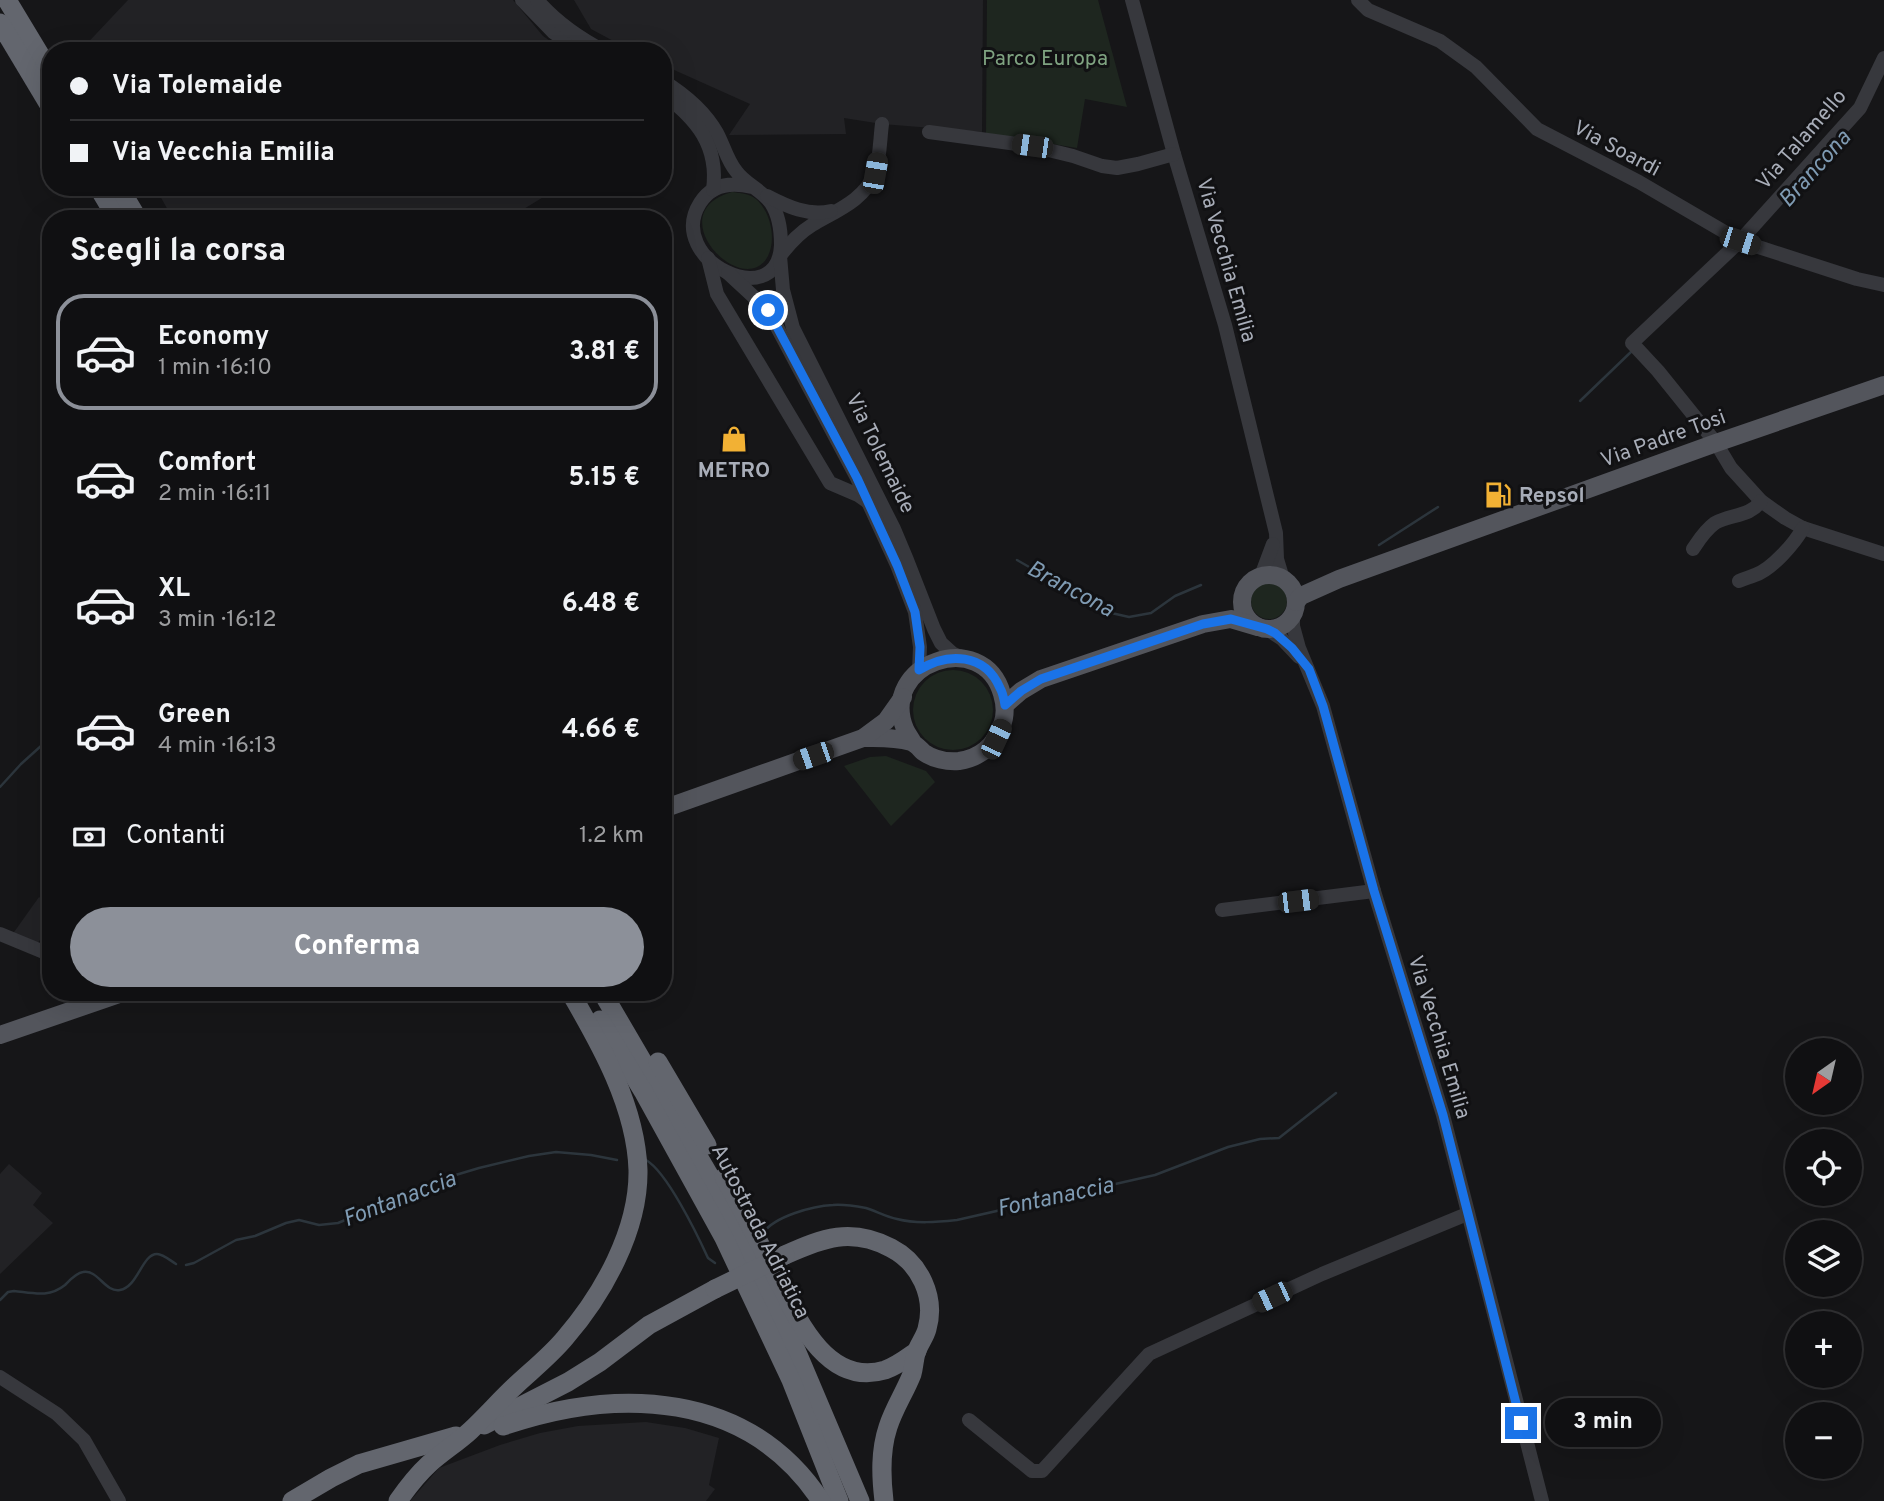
<!DOCTYPE html>
<html lang="it">
<head>
<meta charset="utf-8">
<style>
  body { margin:0; font-family:Overpass,sans-serif; background:#19191b; color:#f1f3f6; height:100vh; display:flex; flex-direction:column; font-size:26px; white-space:nowrap }
  * { box-sizing:border-box; margin:0 }
  p { font-size:23px; color:#9c9d9f }
  .icon { flex:none; width:38px; height:38px; fill:none; stroke:currentColor; stroke-width:2; stroke-linecap:round; stroke-linejoin:round }
  .map { position:relative; flex:1; overflow:hidden }
  .sheet { position:absolute; left:42px; top:210px; width:630px; height:791px; display:flex; flex-direction:column; background:#101012; border-radius:28px; box-shadow:0 7px 28px #0002,0 0 0 2px #303032 }
  .sheet>* { flex:none }
  .top-card { position:absolute; left:42px; top:42px; width:630px; height:154px; border-radius:28px; box-shadow:0 7px 28px #0002,0 0 0 2px #303032; display:grid; align-content:center; height:154px; padding:0 28px; background:#101012 }
  .needle { width:46px; rotate:214deg }
  .buttons { position:absolute; left:1785px; top:1038px; display:grid; gap:14px }
  .buttons a { display:grid; place-items:center; width:77px; height:77px; border-radius:50%; background:#101012; box-shadow:0 7px 28px #0002,0 0 0 2px #303032; font-size:35px }
  .end { position:absolute; width:32px; height:32px; margin:-16px; border:9px solid #1a73e8; background:#fff; box-shadow:0 0 0 4px #fff }
  .from { border-radius:50% }
  .bubble { position:absolute; height:49px; border-radius:24px; background:#101012; box-shadow:0 7px 28px #0002,0 0 0 2px #303032; font-size:23px; font-weight:700; line-height:49px; text-align:center }
  .car { position:absolute; width:21px; height:42px; margin:-21px -10px; border-radius:9px; box-shadow:0 0 5px 2px #0007; background:linear-gradient(#222 24%,#8ab4d8 0 40%,#222 0 76%,#8ab4d8 0 86%,#222 0) }
  .top-card b { display:flex; align-items:center; gap:24px; height:66px; font-size:26px }
  .top-card b+b { border-top:2px solid #303032 }
  .top-card i { width:18px; height:18px; background:#f1f3f6 }
  ul { padding:0; list-style:none }
  li { display:flex; align-items:center; gap:21px; height:116px; margin:0 14px 10px; padding:0 14px; border:4px solid transparent; border-radius:28px }
  li div { flex:1 }
  li b { display:block; font-size:26px }
  li em { font-style:normal; font-weight:700 }
  li.selected { border-color:#8c9099 }
  li>.icon { width:63px; height:63px; stroke-width:1.5 }
  h2 { padding:0 28px; font-size:32px; line-height:84px }
  .pay { display:flex; align-items:center; gap:18px; height:77px; padding:0 28px; font-size:26px }
  .pay p { margin-inline-start:auto }
  .button { display:flex; gap:14px; margin-top:auto; padding:14px 28px }
  .button a { flex:1; height:80px; border-radius:42px; background:#8c9099; color:#fff; font-size:28px; font-weight:700; line-height:80px; text-align:center }
  .map>svg:first-child { display:block }
  .built { fill:#222225 }
  .green { fill:#1e261f }
  .lines { fill:none; stroke-linecap:round; stroke-linejoin:round }
  .stream { stroke:#2c353c; stroke-width:2.5 }
  .minor { stroke:#37383d; stroke-width:14 }
  .major { stroke:#53555c; stroke-width:18 }
  .highway { stroke:#63666e; stroke-width:19 }
  .highway-bridge { stroke:#63666e; stroke-width:19 }
  .route { stroke:#1a73e8; stroke-width:9 }
  .labels { text-anchor:middle; stroke-width:6; stroke-linejoin:round; paint-order:stroke }
  .park-label { font-size:21px; fill:#7fa381; stroke:#111113 }
  .street-label { font-size:21px; fill:#a8adb8; stroke:#111113 }
  .poi-label { font-size:21px; font-weight:bold; fill:#a8adb8; stroke:#111113 }
  .water-label { font-size:23px; font-style:italic; fill:#7f9bb3; stroke:#111113 }
</style>
</head>
<body>
<div class="map">
<svg width="1884" height="1501" viewBox="0 0 1884 1501">
  <rect width="100%" height="100%" fill="#161618"/>
  <g class="built">
    <path d="M128,0H513L543,36L564,51H80Z"/>
    <path d="M574,0H983L982,132L882,124L844,118L846,134L729,135L750,104L663,65V51H632L591,29Z"/>
    <path d="M155,187H560L507,219H173Z"/>
    <path d="M39,897L51,906V927L35,946L12,935Z"/>
    <path d="M9,1164L42,1193L33,1205L53,1223L0,1274V1174Z"/>
    <path d="M646,1422L685,1428L719,1438L709,1485L715,1489L706,1501H410L439,1468L500,1445L540,1433L578,1426Z"/>
  </g>
  <g class="green">
    <path d="M987,0H1098L1127,107L1085,99L1077,148L986,133Z"/>
    <path d="M732,192C739,193 746,193 753,197C770,208 777,238 768,256C744,302 657,213 732,192Z"/>
    <circle cx="1269" cy="601" r="18"/>
    <circle cx="953" cy="710" r="40"/>
    <path d="M886,756L926,771L935,782L891,826L844,766L870,757Z"/>
  </g>
  <g class="lines">
    <g class="stream">
      <path d="M1580,401L1633,350"/>
      <path d="M1379,545L1438,507"/>
      <path d="M1017,560L1107,612L1129,617L1151,613L1175,596L1201,585"/>
      <path d="M0,787L21,764L51,737"/>
      <path d="M646,1160C667,1172 697,1234 708,1258L715,1263"/>
      <path d="M763,1233C775,1216 813,1206 833,1205C844,1204 855,1206 866,1208C876,1211 886,1217 897,1219C916,1224 937,1222 957,1220L1155,1175L1228,1147L1260,1139L1279,1138L1336,1093"/>
      <path d="M186,1265L194,1263L236,1240L255,1236L286,1223L299,1220L319,1225L338,1223L449,1177L479,1168L529,1156L556,1152L591,1155L617,1160"/>
      <path d="M0,1300L8,1292L14,1291C33,1293 49,1298 65,1285C70,1280 76,1273 83,1272C98,1269 105,1293 120,1290C138,1287 142,1254 157,1254C163,1254 171,1261 176,1264"/>
    </g>
    <g class="minor">
      <path d="M522,0L553,32L580,51"/>
      <path d="M537,0C556,22 579,38 604,51"/>
      <path d="M1132,0L1174,154L1225,325L1276,533L1277,559L1283,579"/>
      <path d="M1358,0L1368,10L1440,41L1476,67L1537,129L1639,182L1740,241L1857,279L1884,285"/>
      <path d="M1884,58L1860,108L1740,241L1632,343L1658,371L1716,443L1731,468L1761,501L1785,518L1803,528L1884,554"/>
      <path d="M663,81C684,94 705,112 717,133C724,146 727,160 736,171C745,184 762,190 771,203C779,215 781,231 781,245C778,315 664,260 700,203C712,184 732,182 752,187"/>
      <path d="M663,94C697,119 719,146 713,190"/>
      <path d="M882,124C880,139 880,159 875,173C864,201 835,211 812,225C799,233 789,244 780,256L783,290L793,328L894,529L907,560L934,629L941,643L952,653L963,658"/>
      <path d="M929,132L1032,146L1073,156L1102,166L1117,168L1138,164L1174,154"/>
      <path d="M767,196C788,207 808,216 831,211"/>
      <path d="M708,258L717,294L830,483L858,495L868,502"/>
      <path d="M728,273L768,310L857,478L897,565L915,612L920,647L919,670"/>
      <path d="M1693,549C1699,540 1705,530 1715,523C1731,514 1750,517 1761,501"/>
      <path d="M1261,576L1273,544"/>
      <path d="M1739,581C1745,578 1748,578 1755,575C1771,570 1795,543 1803,528"/>
      <path d="M1293,615V626L1299,648L1323,706L1374,891L1443,1115L1542,1501"/>
      <path d="M1267,629L1282,639L1299,657"/>
      <path d="M1222,910L1374,891"/>
      <path d="M0,934L51,955"/>
      <path d="M0,1377L57,1414L84,1440L119,1501"/>
      <path d="M969,1420L1032,1471H1042L1149,1354L1322,1274L1467,1214"/>
    </g>
    <g class="major">
      <circle cx="1269" cy="602" r="27"/>
      <path d="M1296,602L1301,596L1339,579L1716,443L1884,385"/>
      <path d="M1005,705L1021,691L1041,679L1203,624L1231,619L1258,627"/>
      <path d="M863,738C879,738 895,737 911,742C916,744 919,748 923,752C933,759 947,762 959,761C980,758 995,745 1002,725C1006,715 1005,704 1002,694C983,627 878,663 905,729C907,734 911,738 913,743"/>
      <path d="M663,809L863,738L886,721L903,697"/>
      <path d="M0,1035L125,992"/>
    </g>
    <g class="highway">
      <path d="M7,0L51,73"/>
      <path d="M0,23L51,108"/>
      <path d="M98,187L117,219"/>
      <path d="M119,187L138,219"/>
      <path d="M602,992L712,1180L796,1350L860,1501"/>
      <path d="M600,1020L643,1091L724,1238L791,1380L839,1501"/>
      <path d="M658,1062L707,1145"/>
      <path d="M724,1177C742,1209 758,1240 774,1272C795,1314 825,1388 885,1370C897,1366 907,1358 917,1351"/>
      <path d="M785,1255C823,1238 851,1227 891,1248C920,1263 936,1297 927,1329C925,1337 919,1344 916,1353C914,1360 914,1367 912,1374C905,1392 894,1408 888,1427C880,1451 881,1476 884,1501"/>
      <path d="M484,1425L568,1382L600,1362L649,1325L715,1289"/>
      <path d="M503,1426C617,1387 748,1390 821,1501"/>
      <path d="M292,1501L331,1478L359,1464L456,1436"/>
      <path d="M398,1501C407,1488 417,1475 429,1464C442,1452 457,1443 470,1431C486,1416 500,1400 515,1386C532,1370 550,1356 565,1338C603,1294 639,1230 638,1170C636,1107 601,1045 570,992"/>
    </g>
    <path class="highway-bridge" d="M715,1289L785,1255"/>
  </g>
  <g class="lines">
    <path class="route" d="M768,310L857,478L897,565L915,612L920,647L919,670C948,652 985,653 1000,688C1003,693 1004,699 1005,705L1021,691L1041,679L1203,624L1231,619L1267,629L1275,633L1292,648L1309,669L1323,706L1374,891L1443,1115L1521,1423"/>
  </g>
  <defs>
    <g id="shop-bare" transform="scale(2.1)"><path d="M-5-2.5h2.3a2.7 3.5 0 0 1 5.4 0H5L5.5 6h-11ZM-1.5-2.5h3a1.5 2.3 0 0 0-3 0Z" fill="#f2b134" stroke="#111113" stroke-width="2.5" paint-order="stroke"/></g>
    <g id="fuel-bare" transform="scale(2.1)"><path d="M-5.5-6h7V0h2V4h1.3V-2.5L3-4.5l.8-.8L6-3V5H2.5V1h-1V6h-7ZM-4.2-4.7v3.2H.2V-4.7Z" fill="#f2b134" stroke="#111113" stroke-width="2.5" paint-order="stroke"/></g>
  </defs>
  <g fill-rule="evenodd">
    <use href="#shop-bare" x="734" y="439"/>
    <use href="#fuel-bare" x="1498" y="495"/>
  </g>
  <g class="labels">
    <g class="park-label">
      <text x="1045" y="65">Parco Europa</text>
    </g>
    <g class="street-label">
      <text transform="translate(1801 139) rotate(-49)" y="7">Via Talamello</text>
      <text transform="translate(1617 148) rotate(28)" y="7">Via Soardi</text>
      <text transform="translate(1227 260) rotate(74)" y="7">Via Vecchia Emilia</text>
      <text transform="translate(1663 438) rotate(-20)" y="7">Via Padre Tosi</text>
      <text transform="translate(881 453) rotate(64)" y="7">Via Tolemaide</text>
      <text transform="translate(1440 1037) rotate(73)" y="7">Via Vecchia Emilia</text>
      <text transform="translate(761 1231) rotate(63)" y="7">Autostrada Adriatica</text>
    </g>
    <g class="poi-label">
      <text x="734" y="477">METRO</text>
      <text x="1519" y="502" text-anchor="start">Repsol</text>
    </g>
    <g class="water-label">
      <text transform="translate(1814 168) rotate(-48)" y="8">Brancona</text>
      <text transform="translate(1071 588) rotate(28)" y="8">Brancona</text>
      <text transform="translate(1055 1196) rotate(-12)" y="8">Fontanaccia</text>
      <text transform="translate(399 1198) rotate(-21)" y="8">Fontanaccia</text>
    </g>
  </g>
</svg>
<div class="buttons">
<a><svg class="needle" viewBox="-14 -14 28 28"><path d="M0-13l5 13h-10z" fill="#e53935"/><path d="M0 13l5-13h-10z" fill="#9c9d9f"/></svg></a>
<a><svg class="icon" aria-label="locate" viewBox="0 0 24 24"><circle cx="12" cy="12" r="6"/><path d="M12 2v4M12 18v4M2 12h4M18 12h4"/></svg></a>
<a><svg class="icon" aria-label="layers" viewBox="0 0 24 24"><path d="M12 4l9 5-9 5-9-5zM3 14l9 5 9-5"/></svg></a>
<a>+</a>
<a>−</a>
</div>
<i class="end from" style="left:768px;top:310px"></i>
<i class="end" style="left:1521px;top:1423px"></i>
<div class="bubble" style="left:1545px;top:1398px;width:116px">3 min</div>
<i class="car" style="left:1032px;top:146px;rotate:278deg"></i>
<i class="car" style="left:875px;top:173px;rotate:10deg"></i>
<i class="car" style="left:1740px;top:241px;rotate:108deg"></i>
<i class="car" style="left:996px;top:739px;rotate:25deg"></i>
<i class="car" style="left:813px;top:756px;rotate:251deg"></i>
<i class="car" style="left:1298px;top:901px;rotate:83deg"></i>
<i class="car" style="left:1272px;top:1297px;rotate:245deg"></i>
<div class="top-card">
<b><i class="from"></i>Via Tolemaide</b>
<b><i></i>Via Vecchia Emilia</b>
</div>
<section class="sheet">
<h2>Scegli la corsa</h2>
<ul>
<li class="selected"><svg class="icon" aria-label="car" viewBox="0 0 24 24"><path d="M5 17H2v-5l4-1 3-4h7l3 4 3 1v5h-3M9 17h6M6 11h13"/><circle cx="7" cy="17" r="2"/><circle cx="17" cy="17" r="2"/></svg><div><b>Economy</b><p>1 min · 16:10</p></div><em>3.81 €</em></li>
<li><svg class="icon" aria-label="car" viewBox="0 0 24 24"><path d="M5 17H2v-5l4-1 3-4h7l3 4 3 1v5h-3M9 17h6M6 11h13"/><circle cx="7" cy="17" r="2"/><circle cx="17" cy="17" r="2"/></svg><div><b>Comfort</b><p>2 min · 16:11</p></div><em>5.15 €</em></li>
<li><svg class="icon" aria-label="car" viewBox="0 0 24 24"><path d="M5 17H2v-5l4-1 3-4h7l3 4 3 1v5h-3M9 17h6M6 11h13"/><circle cx="7" cy="17" r="2"/><circle cx="17" cy="17" r="2"/></svg><div><b>XL</b><p>3 min · 16:12</p></div><em>6.48 €</em></li>
<li><svg class="icon" aria-label="car" viewBox="0 0 24 24"><path d="M5 17H2v-5l4-1 3-4h7l3 4 3 1v5h-3M9 17h6M6 11h13"/><circle cx="7" cy="17" r="2"/><circle cx="17" cy="17" r="2"/></svg><div><b>Green</b><p>4 min · 16:13</p></div><em>4.66 €</em></li>
</ul>
<div class="pay"><svg class="icon" aria-label="cash" viewBox="0 0 24 24"><path d="M3 7h18v10H3z"/><circle cx="12" cy="12" r="2"/></svg>Contanti<p>1.2 km</p></div>
<div class="button"><a>Conferma</a></div>
</section>
</div>
</body>
</html>
